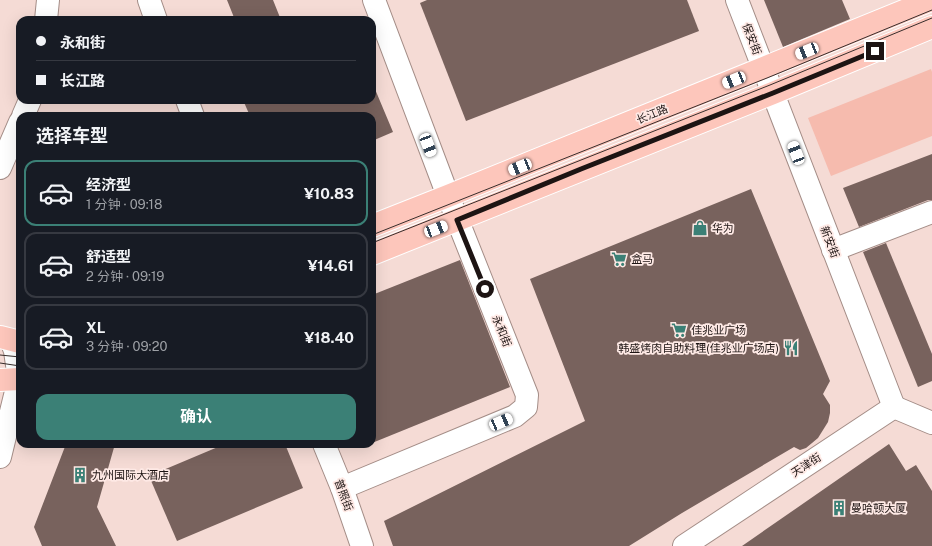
<!DOCTYPE html>
<html lang="zh">
<head>
<meta charset="utf-8">
<style>
  body { margin:0; font-family:"Public Sans","Noto Sans SC",sans-serif; background:#20242c; color:#f1f3f6; height:100vh; display:flex; flex-direction:column; font-size:15px; white-space:nowrap }
  * { box-sizing:border-box; margin:0 }
  p { font-size:13px; color:#9ea1a6 }
  .icon { flex:none; width:22px; height:22px; fill:none; stroke:currentColor; stroke-width:2; stroke-linecap:round; stroke-linejoin:round }
  .map { position:relative; flex:1; overflow:hidden }
  .drawer { position:absolute; left:16px; top:112px; width:360px; height:336px; display:flex; flex-direction:column; background:#171b24; border-radius:12px; box-shadow:0 4px 16px #0002 }
  .drawer>* { flex:none }
  .hud { position:absolute; left:16px; top:16px; width:360px; height:88px; border-radius:12px; box-shadow:0 4px 16px #0002; display:grid; align-content:center; height:88px; padding:0 20px; background:#171b24 }
  .end { position:absolute; width:18px; height:18px; margin:-9px; border:5px solid #1d1413; background:#fff; box-shadow:0 0 0 2px #fff }
  .from { border-radius:50% }
  .car { position:absolute; width:12px; height:24px; margin:-12px -6px; border-radius:5px; box-shadow:0 0 3px 1px #0007; background:linear-gradient(#fff 24%,#345 0 40%,#fff 0 76%,#345 0 86%,#fff 0) }
  .hud b { display:flex; align-items:center; gap:14px; height:38px; font-size:15px }
  .hud b+b { border-top:1px solid #363941 }
  .hud i { width:10px; height:10px; background:#f1f3f6 }
  ul { padding:0; list-style:none }
  li { display:flex; align-items:center; gap:12px; height:66px; margin:0 8px 6px; padding:0 12px; border:2px solid #363941; border-radius:12px }
  li div { flex:1 }
  li b { display:block; font-size:15px }
  li em { font-style:normal; font-weight:700 }
  li.selected { border-color:#3b8076 }
  li>.icon { width:36px; height:36px; stroke-width:1.5 }
  h2 { padding:0 20px; font-size:18px; line-height:48px }
  .cta { display:flex; gap:8px; margin-top:auto; padding:8px 20px }
  .cta a { flex:1; height:46px; border-radius:12px; background:#3b8076; color:#fff; font-size:16px; font-weight:700; line-height:46px; text-align:center }
  .map>svg:first-child { display:block }
  .green { fill:#f6bbae }
  .building { fill:#78625d }
  .lines { fill:none; stroke-linecap:round; stroke-linejoin:round }
  .minor-casing { stroke:#a48d87; stroke-width:24 }
  .major-casing { stroke:#fff; stroke-width:24 }
  .minor { stroke:#fff; stroke-width:22 }
  .major { stroke:#fdc6bb; stroke-width:22 }
  .tram { stroke:#382d2b; stroke-width:1 }
  .route { stroke:#1d1413; stroke-width:5 }
  .labels { text-anchor:middle; stroke-width:3.5; stroke-linejoin:round; paint-order:stroke }
  .street-label { font-size:11px; fill:#1d1413; stroke:#fee9e5 }
  .poi-label { font-size:11px; fill:#1d1413; stroke:#fee9e5; text-anchor:start }
</style>
</head>
<body>
<div class="map">
<svg width="932" height="546" viewBox="0 0 932 546">
  <rect width="100%" height="100%" fill="#f5dbd5"/>
  <path class="green" d="M931,69L932,72V136L831,176L808,118Z"/>
  <g class="building">
    <path d="M227,0H273L281,20H235Z"/>
    <path d="M427,0H687L699,31L466,121L420,3Z"/>
    <path d="M764,0H842L850,19L783,47Z"/>
    <path d="M372,82L393,132L372,141V116H250L243,100H372Z"/>
    <path d="M932,154V200H928L859,227L843,188Z"/>
    <path d="M751,189L830,381L823,394L830,405V413L828,422L818,438L806,448L800,450L794,447L682,513L629,546H393L384,521L585,421L530,279Z"/>
    <path d="M886,243L932,354V381L918,387L863,252Z"/>
    <path d="M460,260L510,387L372,443V295Z"/>
    <path d="M66,444H115L97,507L116,546H42L34,527Z"/>
    <path d="M225,444H285L303,488L177,541L149,476Z"/>
    <path d="M889,444L906,471L916,465L932,491V546H742Z"/>
  </g>
  <g class="lines">
    <g class="minor-casing">
      <g id="minor">
        <path d="M149,0L156,20"/>
        <path d="M737,0L894,407"/>
        <path d="M46,20L48,0"/>
        <path d="M187,100L193,116"/>
        <path d="M23,116L30,100"/>
        <path d="M0,168L20,122"/>
        <path d="M833,250L932,212"/>
        <path d="M894,407L932,423"/>
        <path d="M324,444L342,488L362,546"/>
        <path d="M0,457L19,379L15,351L11,340"/>
        <path d="M342,488L515,416L526,407L527,395L448,196L374,0"/>
        <path d="M684,546L894,407"/>
      </g>
    </g>
    <g class="major-casing">
      <g id="major">
        <path d="M372,226L448,196L931,0"/>
        <path d="M372,254L773,93L932,27"/>
        <path d="M0,337L20,342"/>
        <path d="M0,380L20,379"/>
      </g>
    </g>
    <use href="#minor" class="minor"/>
    <use href="#major" class="major"/>
    <g class="tram">
      <path d="M372,235L767,78L932,10"/>
      <path d="M372,243L770,85L932,18"/>
      <path d="M0,355L20,357"/>
      <path d="M0,363L20,366"/>
    </g>
  </g>
  <g class="lines">
    <path class="route" d="M485,289L457,220L581,169L773,93L875,51"/>
  </g>
  <defs>
    <g id="shop-bare" transform="scale(1.2)"><path d="M-5-2.5h2.3a2.7 3.5 0 0 1 5.4 0H5L5.5 6h-11ZM-1.5-2.5h3a1.5 2.3 0 0 0-3 0Z" fill="#3b8076" stroke="#fee9e5" stroke-width="2.5" paint-order="stroke"/></g>
    <g id="supermarket-bare" transform="scale(1.2)"><path d="M-6-5.5h2.5l.6 2H6L4.5 2H-2.5L-4.4-4H-6ZM-1.5 3.2a1.3 1.3 0 1 0 .1 0ZM3 3.2a1.3 1.3 0 1 0 .1 0Z" fill="#3b8076" stroke="#fee9e5" stroke-width="2.5" paint-order="stroke"/></g>
    <g id="restaurant-bare" transform="scale(1.2)"><path d="M-5-6h1v4h1v-4h1v4h1v-4h1v5L-1.5 .5V6h-2V.5L-5-1ZM5-6V6H3V1.5H1.5Q1.5-4 5-6Z" fill="#3b8076" stroke="#fee9e5" stroke-width="2.5" paint-order="stroke"/></g>
    <g id="building-bare" transform="scale(1.2)"><path d="M-4-6H4V6H1V3H-1V6H-4ZM-2.5-4.3h1.7v1.8h-1.7ZM.8-4.3h1.7v1.8H.8ZM-2.5-1h1.7V.8h-1.7ZM.8-1h1.7V.8H.8Z" fill="#3b8076" stroke="#fee9e5" stroke-width="2.5" paint-order="stroke"/></g>
  </defs>
  <g fill-rule="evenodd">
    <use href="#shop-bare" x="700" y="228"/>
    <use href="#supermarket-bare" x="619" y="259"/>
    <use href="#supermarket-bare" x="679" y="330"/>
    <use href="#restaurant-bare" x="791" y="348"/>
    <use href="#building-bare" x="80" y="475"/>
    <use href="#building-bare" x="839" y="508"/>
  </g>
  <g class="labels">
    <g class="street-label">
      <text transform="translate(752 39) rotate(69)" y="4">保安街</text>
      <text transform="translate(652 114) rotate(-22)" y="4">长江路</text>
      <text transform="translate(830 242) rotate(69)" y="4">新安街</text>
      <text transform="translate(502 331) rotate(68)" y="4">永和街</text>
      <text transform="translate(806 465) rotate(-33)" y="4">天津街</text>
      <text transform="translate(344 495) rotate(70)" y="4">普照街</text>
    </g>
    <g class="poi-label">
      <text x="712" y="232">华为</text>
      <text x="631" y="263">盒马</text>
      <text x="691" y="334">佳兆业广场</text>
      <text x="779" y="352" text-anchor="end">韩盛烤肉自助料理(佳兆业广场店)</text>
      <text x="92" y="479">九州国际大酒店</text>
      <text x="851" y="512">曼哈顿大厦</text>
    </g>
  </g>
</svg>
<i class="end from" style="left:485px;top:289px"></i>
<i class="end" style="left:875px;top:51px"></i>
<i class="car" style="left:807px;top:51px;rotate:248deg"></i>
<i class="car" style="left:734px;top:80px;rotate:248deg"></i>
<i class="car" style="left:428px;top:145px;rotate:159deg"></i>
<i class="car" style="left:796px;top:153px;rotate:339deg"></i>
<i class="car" style="left:520px;top:167px;rotate:248deg"></i>
<i class="car" style="left:436px;top:229px;rotate:69deg"></i>
<i class="car" style="left:501px;top:422px;rotate:67deg"></i>
<div class="hud">
<b><i class="from"></i>永和街</b>
<b><i></i>长江路</b>
</div>
<section class="drawer">
<h2>选择车型</h2>
<ul>
<li class="selected"><svg class="icon" aria-label="car" viewBox="0 0 24 24"><path d="M5 17H2v-5l4-1 3-4h7l3 4 3 1v5h-3M9 17h6M6 11h13"/><circle cx="7" cy="17" r="2"/><circle cx="17" cy="17" r="2"/></svg><div><b>经济型</b><p>1 分钟 · 09:18</p></div><em>¥10.83</em></li>
<li><svg class="icon" aria-label="car" viewBox="0 0 24 24"><path d="M5 17H2v-5l4-1 3-4h7l3 4 3 1v5h-3M9 17h6M6 11h13"/><circle cx="7" cy="17" r="2"/><circle cx="17" cy="17" r="2"/></svg><div><b>舒适型</b><p>2 分钟 · 09:19</p></div><em>¥14.61</em></li>
<li><svg class="icon" aria-label="car" viewBox="0 0 24 24"><path d="M5 17H2v-5l4-1 3-4h7l3 4 3 1v5h-3M9 17h6M6 11h13"/><circle cx="7" cy="17" r="2"/><circle cx="17" cy="17" r="2"/></svg><div><b>XL</b><p>3 分钟 · 09:20</p></div><em>¥18.40</em></li>
</ul>
<div class="cta"><a>确认</a></div>
</section>
</div>
</body>
</html>
